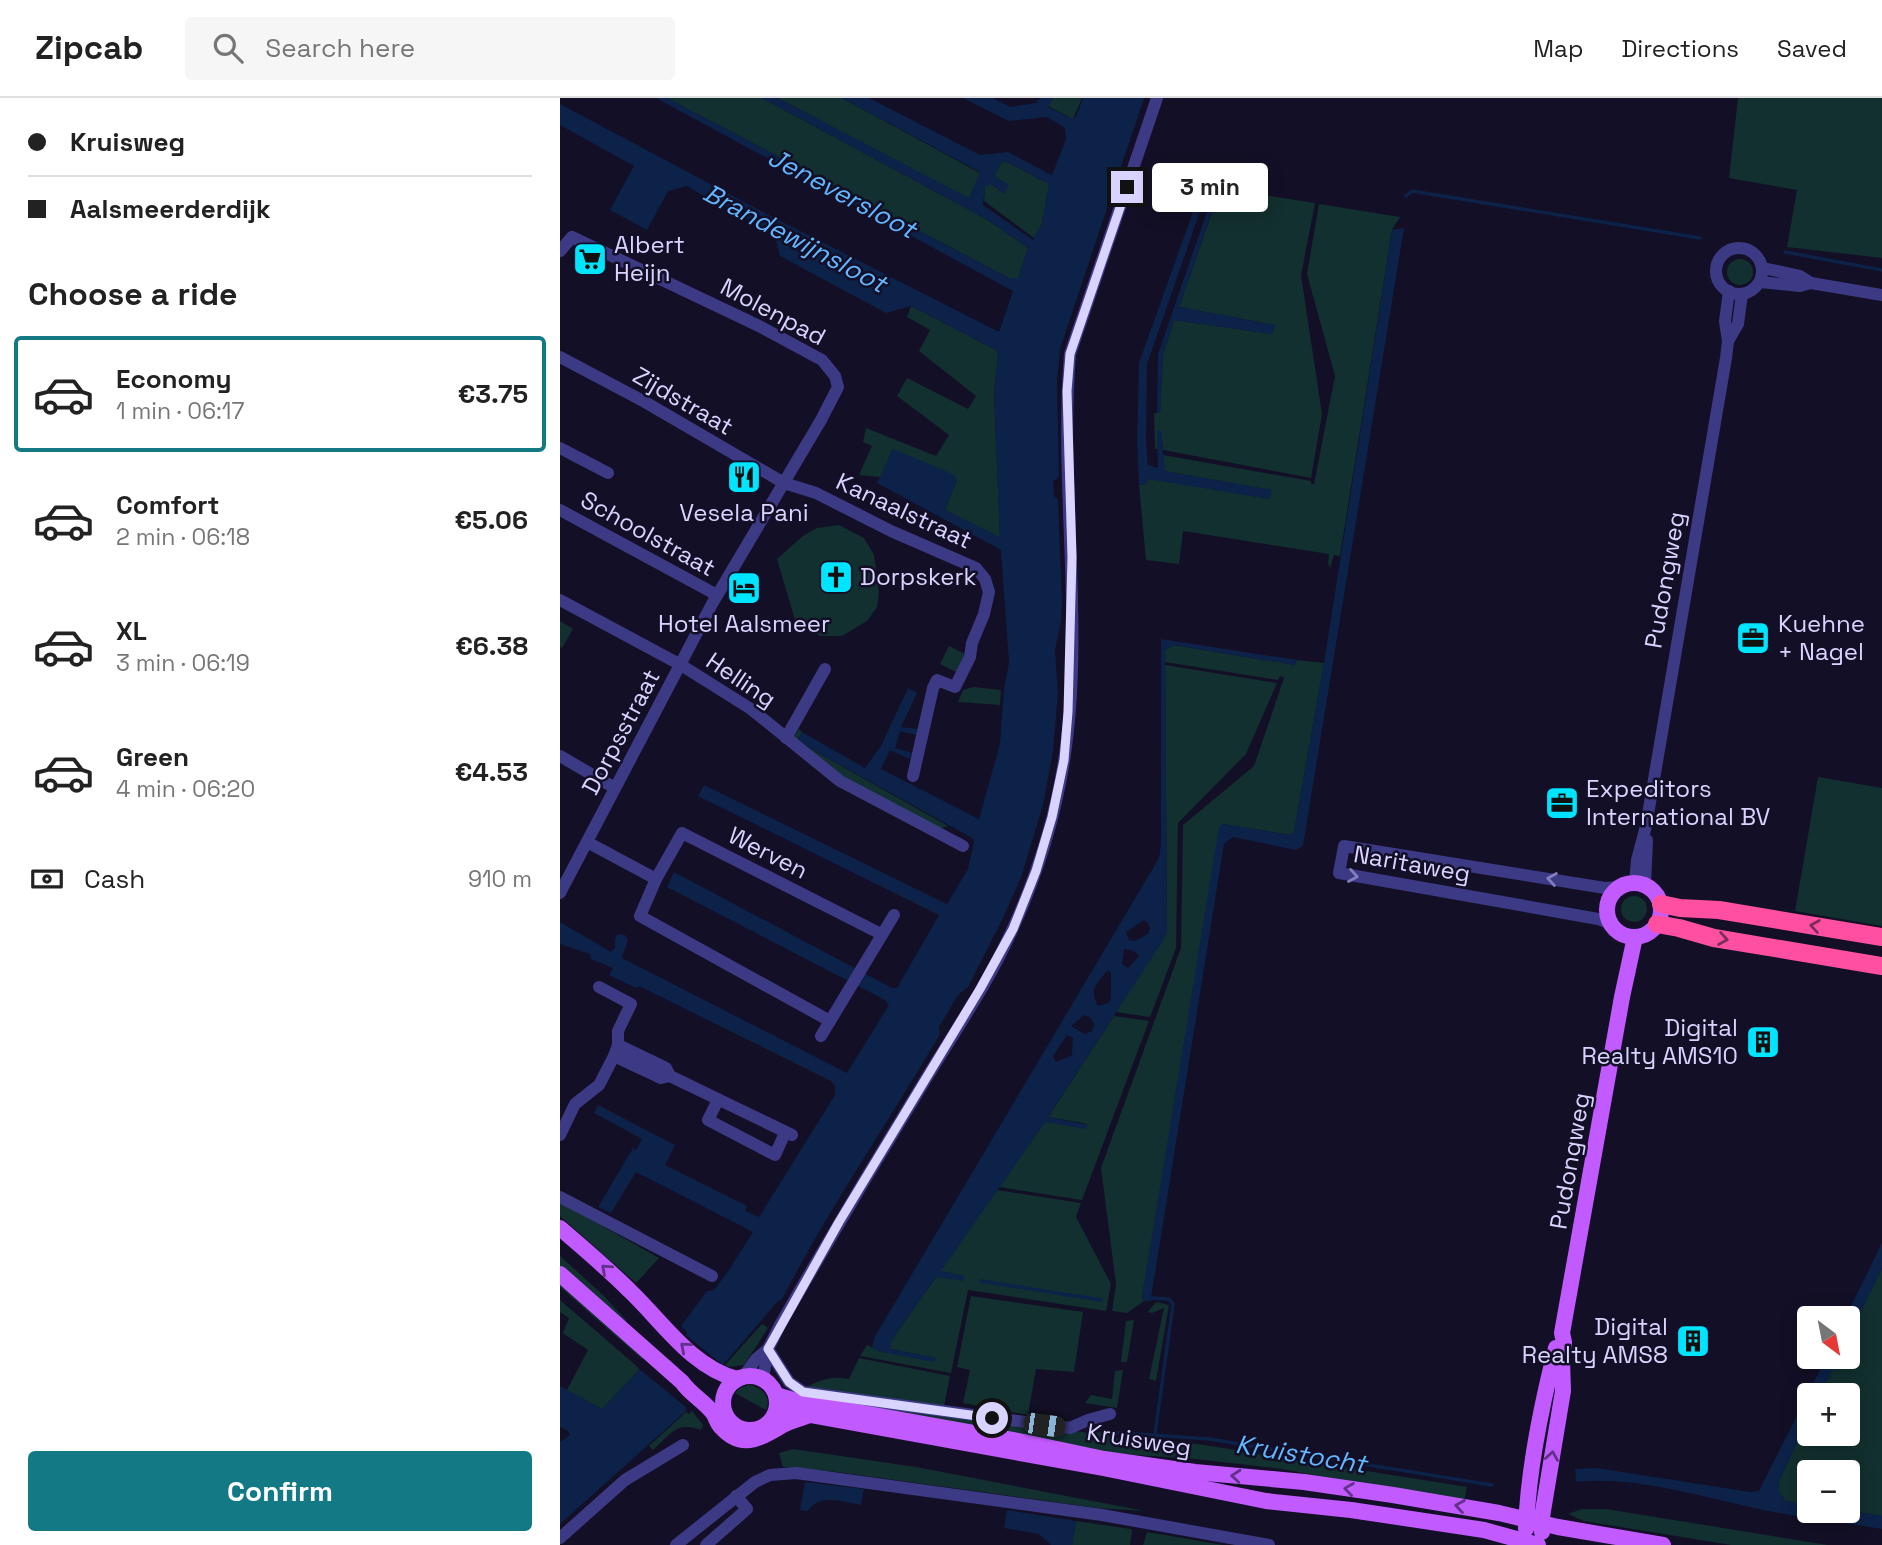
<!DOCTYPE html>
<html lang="en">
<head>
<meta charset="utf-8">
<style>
  body { margin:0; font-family:"Space Grotesk",sans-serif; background:#f6f6f6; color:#222; height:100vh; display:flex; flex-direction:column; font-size:26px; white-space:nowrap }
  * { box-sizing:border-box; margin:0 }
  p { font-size:23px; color:#767676 }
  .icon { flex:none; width:38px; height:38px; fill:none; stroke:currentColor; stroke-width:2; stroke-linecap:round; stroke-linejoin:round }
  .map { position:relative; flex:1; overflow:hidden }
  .panel { display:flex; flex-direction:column; background:#fff; width:560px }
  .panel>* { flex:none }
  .banner { display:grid; align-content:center; height:154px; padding:0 28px; background:#fff }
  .needle { width:46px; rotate:148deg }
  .buttons { position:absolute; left:1237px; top:1208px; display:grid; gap:14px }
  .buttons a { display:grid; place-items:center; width:63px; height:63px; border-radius:7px; background:#fff; box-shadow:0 4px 18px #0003; font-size:35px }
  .end { position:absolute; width:32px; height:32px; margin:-16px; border:9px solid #d9d4ff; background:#111; box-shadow:0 0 0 4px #111 }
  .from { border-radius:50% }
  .bubble { position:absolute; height:49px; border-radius:7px; background:#fff; box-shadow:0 4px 18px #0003; font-size:23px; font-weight:800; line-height:49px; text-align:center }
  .car { position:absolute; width:21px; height:42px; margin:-21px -10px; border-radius:9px; box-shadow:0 0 5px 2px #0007; background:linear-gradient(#222 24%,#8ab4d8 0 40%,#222 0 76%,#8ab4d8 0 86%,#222 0) }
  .banner b { display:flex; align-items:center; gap:24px; height:66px; font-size:26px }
  .banner b+b { border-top:2px solid #e0e0e0 }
  .banner i { width:18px; height:18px; background:#222 }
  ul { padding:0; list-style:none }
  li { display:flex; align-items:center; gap:21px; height:116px; margin:0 14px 10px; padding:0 14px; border:4px solid transparent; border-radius:7px }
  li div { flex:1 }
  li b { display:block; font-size:26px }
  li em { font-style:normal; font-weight:800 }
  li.on { border-color:#137a85 }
  li>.icon { width:63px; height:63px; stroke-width:1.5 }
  h2 { padding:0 28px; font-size:32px; line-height:84px }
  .pay { display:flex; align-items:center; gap:18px; height:77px; padding:0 28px; font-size:26px }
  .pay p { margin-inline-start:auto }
  .primary-button { display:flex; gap:14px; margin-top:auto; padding:14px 28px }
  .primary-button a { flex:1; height:80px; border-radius:7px; background:#137a85; color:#fff; font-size:28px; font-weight:800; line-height:80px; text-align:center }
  header { display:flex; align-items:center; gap:42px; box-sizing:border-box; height:98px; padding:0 35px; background:#fff; border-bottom:2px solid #e0e0e0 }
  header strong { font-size:33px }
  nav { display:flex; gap:38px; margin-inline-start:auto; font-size:24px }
  .search { width:490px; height:63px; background:#f6f6f6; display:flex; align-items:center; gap:18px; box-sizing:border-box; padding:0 24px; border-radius:7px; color:#767676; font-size:26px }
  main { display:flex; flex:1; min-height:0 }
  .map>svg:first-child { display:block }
  .green { fill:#12302f }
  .water { fill:#0c2248; fill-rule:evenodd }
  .pier { fill:#130f26 }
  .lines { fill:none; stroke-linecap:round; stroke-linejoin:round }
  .stream { stroke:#0c2248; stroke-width:3.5 }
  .minor { stroke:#3d3a85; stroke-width:12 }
  .major { stroke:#c25bff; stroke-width:16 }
  .highway { stroke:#ff4fa3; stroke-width:18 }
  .oneway { stroke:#837fbc }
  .oneway2 { stroke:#7d2c5e }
  .oneway3 { stroke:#623188 }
  .route { stroke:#d9d4ff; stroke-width:9 }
  .labels { text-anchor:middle; stroke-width:5; stroke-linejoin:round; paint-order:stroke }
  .poi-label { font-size:24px; fill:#d9d4ff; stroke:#130f26; text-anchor:start }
  .street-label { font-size:24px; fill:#d9d4ff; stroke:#130f26 }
  .water-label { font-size:26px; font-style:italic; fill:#62b6ff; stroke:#130f26 }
</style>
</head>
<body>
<header>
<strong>Zipcab</strong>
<div class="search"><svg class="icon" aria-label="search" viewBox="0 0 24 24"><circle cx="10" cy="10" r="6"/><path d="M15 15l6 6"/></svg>Search here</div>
<nav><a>Map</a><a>Directions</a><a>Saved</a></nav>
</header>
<main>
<section class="panel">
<div class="banner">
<b><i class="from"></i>Kruisweg</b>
<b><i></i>Aalsmeerderdijk</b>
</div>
<h2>Choose a ride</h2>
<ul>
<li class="on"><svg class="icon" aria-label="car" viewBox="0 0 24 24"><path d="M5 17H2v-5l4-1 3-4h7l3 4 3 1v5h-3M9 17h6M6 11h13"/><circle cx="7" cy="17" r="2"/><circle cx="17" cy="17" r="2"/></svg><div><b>Economy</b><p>1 min · 06:17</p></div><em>€3.75</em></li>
<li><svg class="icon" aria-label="car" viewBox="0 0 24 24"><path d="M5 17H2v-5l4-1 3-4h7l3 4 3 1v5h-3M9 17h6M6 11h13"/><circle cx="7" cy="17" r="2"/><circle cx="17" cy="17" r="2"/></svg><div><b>Comfort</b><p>2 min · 06:18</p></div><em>€5.06</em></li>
<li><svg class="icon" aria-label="car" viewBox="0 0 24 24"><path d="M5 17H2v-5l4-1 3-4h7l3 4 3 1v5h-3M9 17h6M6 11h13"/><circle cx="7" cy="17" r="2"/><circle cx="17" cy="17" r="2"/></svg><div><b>XL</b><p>3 min · 06:19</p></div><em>€6.38</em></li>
<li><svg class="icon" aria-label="car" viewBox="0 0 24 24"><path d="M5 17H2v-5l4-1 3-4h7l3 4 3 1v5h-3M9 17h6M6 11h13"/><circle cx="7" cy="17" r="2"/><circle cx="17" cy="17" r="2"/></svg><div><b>Green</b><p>4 min · 06:20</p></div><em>€4.53</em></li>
</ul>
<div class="pay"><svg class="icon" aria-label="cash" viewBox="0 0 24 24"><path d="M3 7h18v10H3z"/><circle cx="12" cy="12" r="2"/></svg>Cash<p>910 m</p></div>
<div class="primary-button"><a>Confirm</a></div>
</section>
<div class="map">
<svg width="1322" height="1447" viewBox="0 0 1322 1447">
  <rect width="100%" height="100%" fill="#130f26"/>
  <g class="green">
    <path d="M107,0H202L426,121L468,150L458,180H449Z"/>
    <path d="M218,0H282L420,75L409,101Z"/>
    <path d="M493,0H522L513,21L488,8Z"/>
    <path d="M1178,0H1322V160L1227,149L1237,92L1169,80Z"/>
    <path d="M445,63L489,86L482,126L474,140L424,103L425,88L431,86L444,96L448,87L434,78L441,65Z"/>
    <path d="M653,89L755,105L741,177L762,316L751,380L603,352L601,333L598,335V351H595L594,315H600L603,256L614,222L712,236L715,227L619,209L654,109L649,108Z"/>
    <path d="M759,106L840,119L832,132L780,458L774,457L770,470L768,465L769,456L623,433L619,466L586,462L579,387L586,386L588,380L710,401L711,392L604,373L603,357L751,383V386H754L775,278L747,176Z"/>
    <circle cx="1180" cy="174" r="13"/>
    <path d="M351,208L436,252L438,258L434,294L440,440L385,412L397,382L333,351L320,379L299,377L312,348L303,344L306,330L376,358L389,337L337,298L347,280L408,311L416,298L359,253L370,232L347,219Z"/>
    <path d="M279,427L304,440L314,457L319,495L317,509L307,523L282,538H260L235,522L217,461L243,438L257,430Z"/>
    <path d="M0,523L13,531L2,550L0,549Z"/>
    <path d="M614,547L735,567L737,562L764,565L734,734L731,737L662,726L582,1199L584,1203L567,1215L552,1213L556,1186L541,1070L621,850L623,727L694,668L724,580L720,578L718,582L605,564V552Z"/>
    <path d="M389,548L405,556L396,574L380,566Z"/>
    <path d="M605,567L717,585L686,656L618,725L616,850L590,919L556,914L607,834Z"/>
    <path d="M413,589L441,592L440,607L398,604L403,592Z"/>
    <path d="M239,631L242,634L237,643L388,728L377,732L263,668L233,640Z"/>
    <path d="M1258,679L1322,690V828L1235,813Z"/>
    <circle cx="1074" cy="811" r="13"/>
    <path d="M554,918L589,923L522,1102L439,1089L485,1024L528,1026L488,1019Z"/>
    <path d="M437,1092L521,1105L516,1119L551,1186L546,1213L408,1192L391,1275L300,1258L307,1247L322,1254L376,1260L331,1251V1243L376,1179L404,1178L380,1173Z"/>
    <path d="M0,1104L99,1160L76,1185L0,1118Z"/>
    <path d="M0,1158L43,1197L66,1222L63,1226L0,1169Z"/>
    <path d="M1322,1170V1418L1284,1412H1288V1374H1250L1249,1407L1226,1403L1218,1393L1219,1383L1249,1319L1250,1335H1288V1297H1260L1279,1258H1288V1240Z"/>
    <path d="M0,1183L84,1259L82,1261L0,1189Z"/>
    <path d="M411,1198L523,1214L514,1274L476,1271L468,1317L403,1305L410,1272L397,1269Z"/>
    <path d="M0,1202L80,1271L42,1311L7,1292L28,1252L3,1235L9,1220L0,1214Z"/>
    <path d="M596,1204L609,1207L596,1283L589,1281L604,1210L592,1215L588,1214Z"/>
    <path d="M574,1222L567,1264H561L566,1223Z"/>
    <path d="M202,1226L208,1230L184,1267L168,1269L165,1267Z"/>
    <path d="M299,1260L390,1278L384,1308L242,1291C258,1283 270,1277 289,1281Z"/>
    <path d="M563,1272L557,1310L525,1305L531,1297L552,1301L555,1273Z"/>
    <path d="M189,1287C202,1289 212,1299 206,1312L175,1295L180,1290Z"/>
    <path d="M257,1302L530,1335L544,1334L552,1340L638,1346L907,1389L904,1405L722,1371L635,1361L548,1355Z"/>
    <path d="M132,1313L143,1327L141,1332C116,1323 111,1336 93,1352L89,1348L126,1314L129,1316Z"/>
    <path d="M233,1351L356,1369L585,1413L537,1410L277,1374L223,1369L219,1355Z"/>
    <path d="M1022,1411H1046L1268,1447H1171L1024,1423L1008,1416Z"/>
    <path d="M516,1423L571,1431L572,1433L570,1447H512Z"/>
    <path d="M587,1434L663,1447H583Z"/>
  </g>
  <g class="water">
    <path d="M96,0H107L449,180H458L468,150L426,121L202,0H218L409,100L420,74L282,0H309L420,57L448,54L492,77L506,41L505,30L487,19L449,23L403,0H433L450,9L476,5L480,0H493L488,9L513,21L516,19L523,0H584L500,251L497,282L499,379L493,383L494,398L498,402L502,505L501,523L495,552L498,595L493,653L483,707L461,780L441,824L408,889L398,897L379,929L380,936C328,1025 269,1110 222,1201L217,1204L126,1310V1313L0,1426V1344L10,1337L8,1333L0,1329V1288L42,1311L80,1271L89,1278L127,1234L121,1228L147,1193L154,1192L169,1172L193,1134L76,1074L51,1115L38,1109L73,1050L76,1052L82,1041L34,1015L38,1007L115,1047L105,1067L187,1108L185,1113L199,1119L275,997V988L271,983L79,888L76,890L49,877L53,870L31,861L30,856L0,846V824L51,854L55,850V841L58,836L65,837L68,842L62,860L287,975L329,907L325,902L107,789L114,774L332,890H337L379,817L138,698L144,687L387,806L408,771L414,744L412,740L237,643L242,634L305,670L321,648L348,590L357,595L341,629L358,631L357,637L340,633L335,650L352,655L349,661L330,652L321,671L419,721L440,646L444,590L449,565L441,452L317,385L333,351L388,374L394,377L397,382L385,412L440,439L434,294L438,258L436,252L351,208L326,215L220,158L214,135L126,88L108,93L87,132L50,112L74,68L0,27V6L201,113L439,234L453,193ZM445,63L489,86L482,126L473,142L423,107L425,89L431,86L444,96L449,87L434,78L441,65Z"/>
    <path d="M639,97L645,99L587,266L586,343L588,367L598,370L597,333H601L605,373L712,392L710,401L588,381L587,386L579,387L577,343L579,265Z"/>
    <path d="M649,108H654L619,209L715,227L712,236L614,222L603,256L600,315H597L598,256Z"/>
    <path d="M844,130L743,748L736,752L673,739L664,746L591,1200V1203H584L582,1199L659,729L662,726L730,737L734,734L764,565L832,132Z"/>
    <path d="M601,541L737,562L735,567L614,547L605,552L607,834L604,841L488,1019L528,1027L526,1031L485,1024L381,1173L405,1178L403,1183L376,1179L331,1243V1251L377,1260L374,1264L322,1254L312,1250L314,1240L599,760L601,747ZM584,822L588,825L590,830L588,836L575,843L569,842L566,834ZM564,851L574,853L579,858L568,870L562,866ZM547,873L551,874V901L548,905L538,908C529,890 536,887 547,873ZM524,917L530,919L534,926L532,933L525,936L511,928ZM507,937L513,940L512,957L496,964L493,958Z"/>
    <path d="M1322,1145V1170L1288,1240V1220H1285Z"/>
    <path d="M1267,1258H1279L1260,1297H1250L1249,1319L1219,1383L1218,1393L1226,1403L1249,1407L1250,1412H1284L1322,1418V1431C1278,1423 1233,1419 1190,1409C1135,1397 1072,1378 1016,1384L1015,1371L1037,1370L1190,1394L1199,1393Z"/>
    <path d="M245,1384L304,1391L301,1407C283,1404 259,1395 248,1413L240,1412Z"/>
    <path d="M447,1412L516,1423L512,1447H491L479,1436L444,1430Z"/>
  </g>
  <path class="pier" d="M118,1226L127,1234L126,1237L164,1268L127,1310L77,1269L81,1267L89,1273L122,1234L118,1230Z"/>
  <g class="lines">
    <g class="stream">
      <path d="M846,98L852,93L1140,140"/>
      <path d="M1225,154L1322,172"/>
      <path d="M421,1183L541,1202"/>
      <path d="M591,1200L609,1201L613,1206L595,1336"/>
      <path d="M549,1334L649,1341L932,1387"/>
    </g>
    <g class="minor">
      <circle cx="1179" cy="173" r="23"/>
      <path d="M0,153L12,139L199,228L262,262L275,278L278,289L261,322L152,506L0,795"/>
      <path d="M1203,170L1240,178L1251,185L1322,197"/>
      <path d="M1200,184L1240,188L1251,185"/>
      <path d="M1168,243L1178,226L1182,196"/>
      <path d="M0,259L85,304L224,385L256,395L331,433L416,470L425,481L429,494L424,516L412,545L410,559L395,589L377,582L373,590L353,678"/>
      <path d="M0,350L48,375"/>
      <path d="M0,412L157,497"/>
      <path d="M0,502L121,567L191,611L280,683L403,748"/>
      <path d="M226,640L265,571"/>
      <path d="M0,658L55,690"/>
      <path d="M27,744L96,781"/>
      <path d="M1075,785L1077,762L1086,728L1166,260L1168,243L1165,223L1169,193"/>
      <path d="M1085,787L1087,742"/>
      <path d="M1051,826L1038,821L779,775L784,748L1045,790L1059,789"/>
      <path d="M270,923L80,818L96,781L122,735L321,836"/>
      <path d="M261,938L334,817"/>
      <path d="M58,947L106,970L110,978L232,1037"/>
      <path d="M54,958L101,980L110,978"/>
      <path d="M158,1002L148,1022L215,1057L225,1035"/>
      <path d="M0,1037L15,1006L39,987L54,958L58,947V933L71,906L39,889"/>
      <path d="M0,1099L152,1178"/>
      <path d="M208,1251L229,1284L243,1294L510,1330L528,1322L550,1316"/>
      <path d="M184,1278L196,1261L208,1251"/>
      <path d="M203,1281L208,1251L220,1227C264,1150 309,1074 355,999C388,943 427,889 453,830C477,777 495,720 504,663C525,528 499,391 510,256L597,0"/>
      <path d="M0,1440L65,1382L123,1347"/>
      <path d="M116,1447L195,1384L210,1377L236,1375L542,1417L709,1447"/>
      <path d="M146,1447L187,1411L176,1398"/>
    </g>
    <g class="major">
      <circle cx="1074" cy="812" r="27"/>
      <path d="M0,1130C23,1150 47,1170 69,1192C102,1223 131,1269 177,1281"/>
      <path d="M0,1176L122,1284C130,1296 144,1303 153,1315C156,1319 157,1325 161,1329C183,1354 203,1338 225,1326C233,1322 242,1320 250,1317"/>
      <circle cx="190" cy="1305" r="27"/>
      <path d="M216,1297L236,1303L464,1344L544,1361L635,1374L744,1384L833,1397L939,1415L998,1429L1103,1447"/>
      <path d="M215,1316C227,1310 239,1311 250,1317L543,1370L706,1403L791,1412L924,1432L978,1447"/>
      <path d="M966,1431C968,1371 981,1309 996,1250"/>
      <path d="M982,1434L981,1425L1003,1293L1002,1262L1004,1244L1002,1235L1062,899L1075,839"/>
    </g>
    <g class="highway">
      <path d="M1101,806L1120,810L1159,812L1322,839"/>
      <path d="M1097,826L1119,830L1154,840L1322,868"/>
    </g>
  </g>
  <defs><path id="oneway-chevron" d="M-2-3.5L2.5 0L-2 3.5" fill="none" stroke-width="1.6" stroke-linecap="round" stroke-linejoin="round" transform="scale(1.75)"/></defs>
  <g class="oneway">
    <use href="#oneway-chevron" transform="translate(793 778) rotate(10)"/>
    <use href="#oneway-chevron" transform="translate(992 781) rotate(-171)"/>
  </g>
  <g class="oneway2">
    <use href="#oneway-chevron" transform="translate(1255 828) rotate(-171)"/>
    <use href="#oneway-chevron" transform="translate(1163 841) rotate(10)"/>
  </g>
  <g class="oneway3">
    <use href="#oneway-chevron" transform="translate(46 1171) rotate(-138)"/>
    <use href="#oneway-chevron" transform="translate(125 1249) rotate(-139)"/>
    <use href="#oneway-chevron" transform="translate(992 1358) rotate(-81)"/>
    <use href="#oneway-chevron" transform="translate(676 1378) rotate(-175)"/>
    <use href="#oneway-chevron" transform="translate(789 1391) rotate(-172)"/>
    <use href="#oneway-chevron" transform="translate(900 1408) rotate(-171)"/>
  </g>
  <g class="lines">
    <path class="route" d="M432,1320L243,1294L229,1284L208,1251L279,1124L420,891L453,831L476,773L492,719L504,662L508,614L512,459L507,293L510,256L567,89"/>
  </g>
  <defs>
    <g id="supermarket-square" transform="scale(1.75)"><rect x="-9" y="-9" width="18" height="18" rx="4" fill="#00e5ff" stroke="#130f26"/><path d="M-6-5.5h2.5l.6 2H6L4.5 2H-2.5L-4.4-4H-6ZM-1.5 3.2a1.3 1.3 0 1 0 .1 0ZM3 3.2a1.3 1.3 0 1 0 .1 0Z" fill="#111"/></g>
    <g id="restaurant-square" transform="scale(1.75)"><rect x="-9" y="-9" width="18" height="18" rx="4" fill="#00e5ff" stroke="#130f26"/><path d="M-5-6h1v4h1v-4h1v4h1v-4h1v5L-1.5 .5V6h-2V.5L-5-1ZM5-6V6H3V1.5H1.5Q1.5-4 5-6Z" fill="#111"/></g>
    <g id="church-square" transform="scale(1.75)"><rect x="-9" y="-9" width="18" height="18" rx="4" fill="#00e5ff" stroke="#130f26"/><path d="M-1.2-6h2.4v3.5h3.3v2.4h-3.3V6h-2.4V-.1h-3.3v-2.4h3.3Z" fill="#111"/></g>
    <g id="hotel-square" transform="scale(1.75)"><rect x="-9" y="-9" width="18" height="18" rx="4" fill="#00e5ff" stroke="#130f26"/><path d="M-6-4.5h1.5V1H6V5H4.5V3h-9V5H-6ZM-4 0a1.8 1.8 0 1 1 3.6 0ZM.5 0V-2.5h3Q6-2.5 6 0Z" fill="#111"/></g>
    <g id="office-square" transform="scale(1.75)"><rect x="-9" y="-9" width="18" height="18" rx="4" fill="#00e5ff" stroke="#130f26"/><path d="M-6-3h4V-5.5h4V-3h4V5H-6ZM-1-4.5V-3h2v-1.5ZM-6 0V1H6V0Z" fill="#111"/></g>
    <g id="building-square" transform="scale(1.75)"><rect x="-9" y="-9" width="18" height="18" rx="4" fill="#00e5ff" stroke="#130f26"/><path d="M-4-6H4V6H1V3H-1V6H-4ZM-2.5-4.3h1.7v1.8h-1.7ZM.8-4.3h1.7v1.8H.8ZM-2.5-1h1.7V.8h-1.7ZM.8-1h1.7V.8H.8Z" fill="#111"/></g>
  </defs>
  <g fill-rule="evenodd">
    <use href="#supermarket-square" x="30" y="161"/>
    <use href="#restaurant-square" x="184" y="379"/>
    <use href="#church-square" x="276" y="479"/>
    <use href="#hotel-square" x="184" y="490"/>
    <use href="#office-square" x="1193" y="540"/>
    <use href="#office-square" x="1002" y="705"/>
    <use href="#building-square" x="1203" y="944"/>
    <use href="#building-square" x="1133" y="1243"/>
  </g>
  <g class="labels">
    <g class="poi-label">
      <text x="54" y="155">Albert<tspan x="54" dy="28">Heijn</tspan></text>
      <text x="184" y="423" text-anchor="middle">Vesela Pani</text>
      <text x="300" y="487">Dorpskerk</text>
      <text x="184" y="534" text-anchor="middle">Hotel Aalsmeer</text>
      <text x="1218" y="534">Kuehne<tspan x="1218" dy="28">+ Nagel</tspan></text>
      <text x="1026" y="699">Expeditors<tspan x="1026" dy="28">International BV</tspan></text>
      <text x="1178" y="938" text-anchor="end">Digital<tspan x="1178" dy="28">Realty AMS10</tspan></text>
      <text x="1108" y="1237" text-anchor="end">Digital<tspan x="1108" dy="28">Realty AMS8</tspan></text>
    </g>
    <g class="street-label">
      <text transform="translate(213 214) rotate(28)" y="8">Molenpad</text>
      <text transform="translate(123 303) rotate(30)" y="8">Zijdstraat</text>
      <text transform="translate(344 413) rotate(25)" y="8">Kanaalstraat</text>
      <text transform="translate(88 436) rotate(29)" y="8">Schoolstraat</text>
      <text transform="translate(1105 482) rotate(-80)" y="8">Pudongweg</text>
      <text transform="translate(181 582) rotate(34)" y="8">Helling</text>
      <text transform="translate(61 634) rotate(-62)" y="8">Dorpsstraat</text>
      <text transform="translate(208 755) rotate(27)" y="8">Werven</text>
      <text transform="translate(852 766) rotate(10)" y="8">Naritaweg</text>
      <text transform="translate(1010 1063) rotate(-80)" y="8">Pudongweg</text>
      <text transform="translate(579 1342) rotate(9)" y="8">Kruisweg</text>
    </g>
    <g class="water-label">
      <text transform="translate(282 95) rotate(28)" y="9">Jeneversloot</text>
      <text transform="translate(235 140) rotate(28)" y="9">Brandewijnsloot</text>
      <text transform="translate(741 1356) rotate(9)" y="9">Kruistocht</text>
    </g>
  </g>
</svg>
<div class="buttons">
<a><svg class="needle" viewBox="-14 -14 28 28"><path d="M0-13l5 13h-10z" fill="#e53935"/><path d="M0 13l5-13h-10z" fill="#767676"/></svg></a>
<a>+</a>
<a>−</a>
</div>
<i class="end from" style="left:432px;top:1320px"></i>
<i class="end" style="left:567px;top:89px"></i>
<div class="bubble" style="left:592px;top:65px;width:116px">3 min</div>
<i class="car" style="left:484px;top:1327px;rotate:98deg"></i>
</div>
</main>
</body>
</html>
